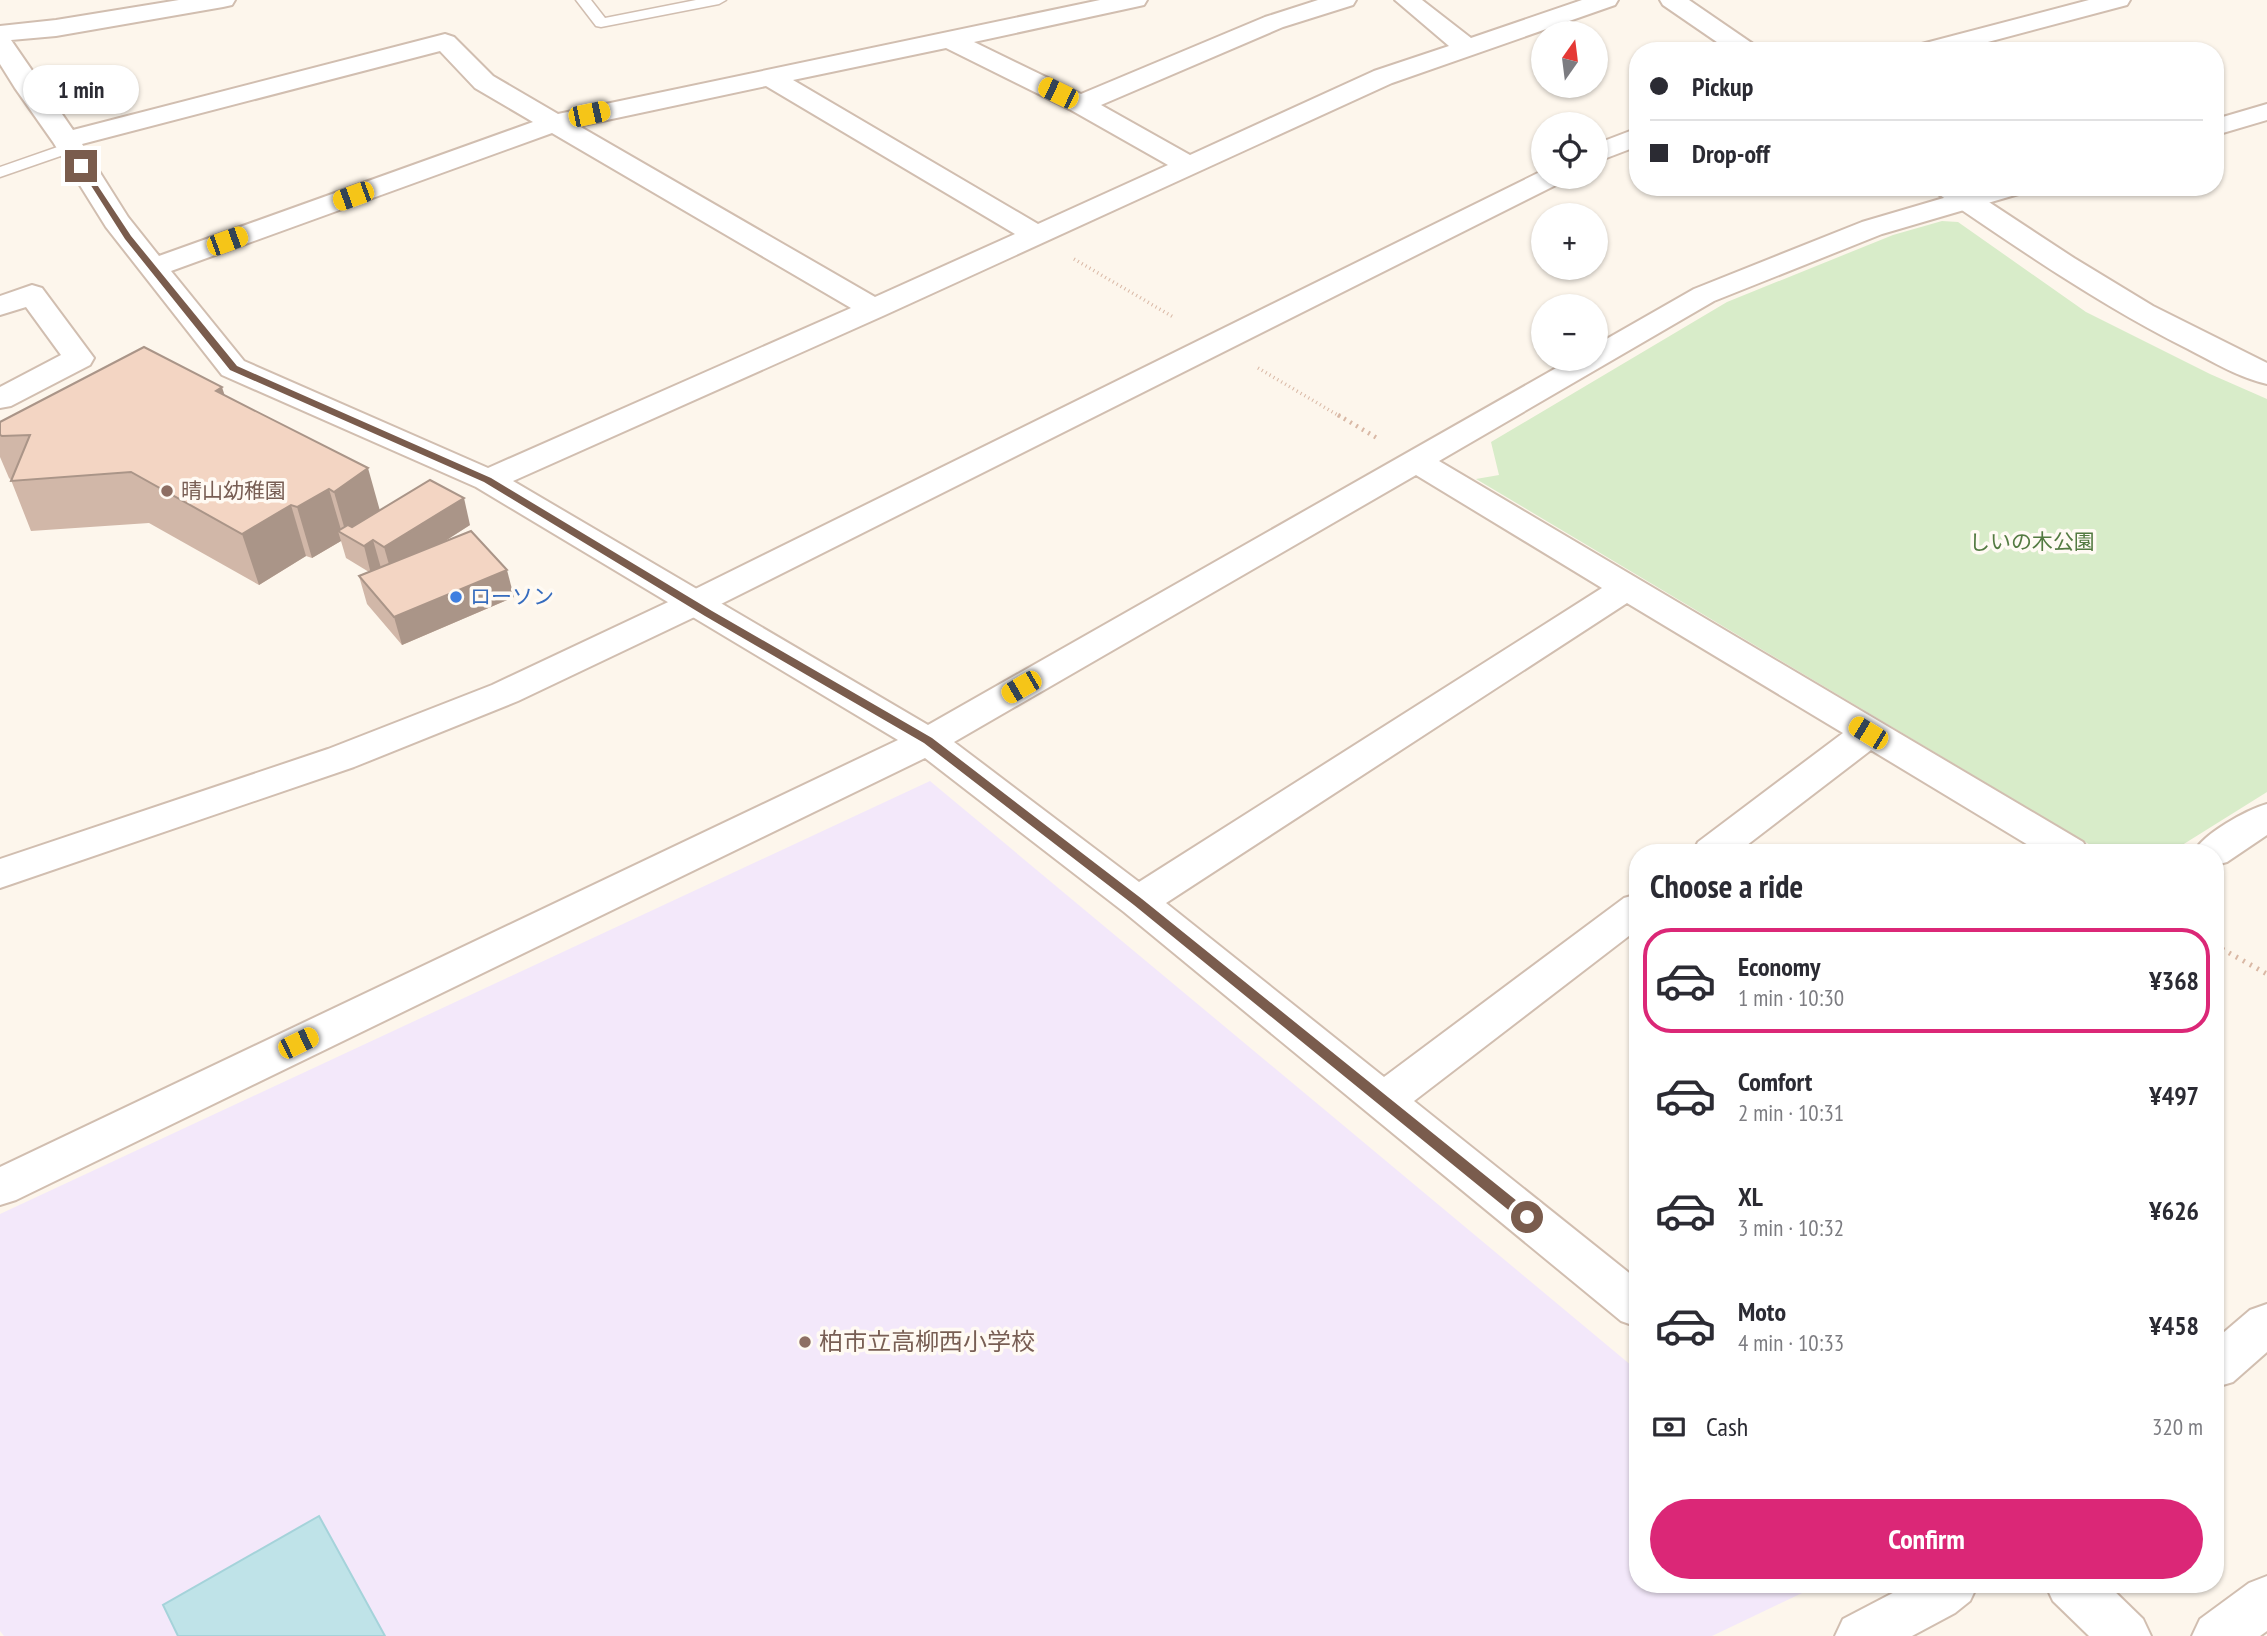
<!DOCTYPE html>
<html lang="en">
<head>
<meta charset="utf-8">
<style>
  body { margin:0; font-family:"PT Sans Narrow","Noto Sans JP",sans-serif; background:#f2f2f3; color:#2b2b33; height:100vh; display:flex; flex-direction:column; font-size:26px; white-space:nowrap }
  * { box-sizing:border-box; margin:0 }
  p { font-size:23px; color:#7c7c81 }
  .icon { flex:none; width:38px; height:38px; fill:none; stroke:currentColor; stroke-width:2; stroke-linecap:round; stroke-linejoin:round }
  .map { position:relative; flex:1; overflow:hidden }
  .sheet { position:absolute; left:1629px; top:844px; width:595px; height:749px; display:flex; flex-direction:column; background:#fff; border-radius:28px; box-shadow:0 2px 5px #0004 }
  .sheet>* { flex:none }
  .hud { position:absolute; left:1629px; top:42px; width:595px; height:154px; border-radius:28px; box-shadow:0 2px 5px #0004; display:grid; align-content:center; height:154px; padding:0 21px; background:#fff }
  .needle { width:46px; rotate:14deg }
  .tools { position:absolute; left:1531px; top:21px; display:grid; gap:14px }
  .tools a { display:grid; place-items:center; width:77px; height:77px; border-radius:50%; background:#fff; box-shadow:0 2px 5px #0004; font-size:35px }
  .end { position:absolute; width:32px; height:32px; margin:-16px; border:9px solid #7a5c4d; background:#fff; box-shadow:0 0 0 4px #fff }
  .from { border-radius:50% }
  .bubble { position:absolute; height:49px; border-radius:24px; background:#fff; box-shadow:0 2px 5px #0004; font-size:23px; font-weight:700; line-height:49px; text-align:center }
  .car { position:absolute; width:21px; height:42px; margin:-21px -10px; border-radius:9px; box-shadow:0 0 5px 2px #0007; background:linear-gradient(#f5c518 24%,#345 0 40%,#f5c518 0 76%,#345 0 86%,#f5c518 0) }
  .hud b { display:flex; align-items:center; gap:24px; height:66px; font-size:26px }
  .hud b+b { border-top:2px solid #e1e1e2 }
  .hud i { width:18px; height:18px; background:#2b2b33 }
  ul { padding:0; list-style:none }
  li { display:flex; align-items:center; gap:21px; height:105px; margin:0 14px 10px; padding:0 7px; border:4px solid transparent; border-radius:28px }
  li div { flex:1 }
  li b { display:block; font-size:26px }
  li em { font-style:normal; font-weight:700 }
  li.current { border-color:#db2777 }
  li>.icon { width:63px; height:63px; stroke-width:1.5 }
  h2 { padding:0 21px; font-size:32px; line-height:84px }
  .pay { display:flex; align-items:center; gap:18px; height:77px; padding:0 21px; font-size:26px }
  .pay p { margin-inline-start:auto }
  .action { display:flex; gap:14px; margin-top:auto; padding:14px 21px }
  .action a { flex:1; height:80px; border-radius:42px; background:#db2777; color:#fff; font-size:28px; font-weight:700; line-height:80px; text-align:center }
  .map>svg:first-child { display:block }
  .education { fill:#f3e8fa }
  .green { fill:#d8ecc9 }
  .water { fill:#bfe3e8; stroke:#a5d3da; stroke-width:2 }
  .lines { fill:none; stroke-linecap:round; stroke-linejoin:round }
  .service-casing { stroke:#d1beb0; stroke-width:3 }
  .minor-casing { stroke:#d1beb0; stroke-width:4 }
  .tertiary-casing { stroke:#d1beb0; stroke-width:4 }
  .path-far2 { stroke:#d9b8a5; stroke-width:3.5; stroke-dasharray:1 3.5; stroke-linecap:butt }
  .path-far1 { stroke:#d9b8a5; stroke-width:4.5; stroke-dasharray:2 5; stroke-linecap:butt }
  .path { stroke:#d9b8a5; stroke-width:5; stroke-dasharray:2 6; stroke-linecap:butt }
  .service { fill:#fff; fill-rule:evenodd }
  .minor { fill:#fff; fill-rule:evenodd }
  .tertiary { fill:#fff; fill-rule:evenodd }
  .wall { fill:#d1b7a8 }
  .shaded-wall { fill:#aa9588 }
  .building { fill:#f3d5c3; stroke:#aa9588; stroke-width:2 }
  .route { fill:#7a5c4d }
  .education-dot { fill:#8d6e63; stroke:#fffaf3; stroke-width:2.5 }
  .shop-dot { fill:#3f7fe0; stroke:#fffaf3; stroke-width:2.5 }
  .labels { text-anchor:middle; stroke-width:7; stroke-linejoin:round; paint-order:stroke }
  .education-label { font-size:21px; fill:#785e54; stroke:#fffaf3; text-anchor:start }
  .park-label { font-size:21px; fill:#537a41; stroke:#fffaf3 }
  .shop-label { font-size:21px; fill:#366cbe; stroke:#fffaf3; text-anchor:start }
  .near-education-label { font-size:24px; fill:#785e54; stroke:#fffaf3; text-anchor:start }
</style>
</head>
<body>
<div class="map">
<svg width="2267" height="1636" viewBox="0 0 2267 1636">
  <rect width="100%" height="100%" fill="#fdf6ec"/>
  <path class="education" d="M930,781L1638,1371V1584H1821L1712,1636H4L0,1631V1214Z"/>
  <path class="green" d="M1942,221L1958,222L2086,312L2210,374L2267,399V792L2171,852H2102L1476,479L1499,475L1491,442L1727,302L1893,235Z"/>
  <path class="water" d="M319,1516L385,1636H178L163,1605Z"/>
  <g class="lines">
    <g class="service-casing">
      <g id="service">
        <path d="M576,0H591L605,18L696,0H726L719,4L601,27L596,26Z"/>
        <path d="M69,143L75,145L77,148L75,151L0,177V167Z"/>
      </g>
    </g>
    <g class="minor-casing">
      <g id="minor">
        <path d="M179,0H235L232,5L223,7L56,36L11,40L73,130L445,34L454,37L493,76L558,114L1100,0H1147L1144,5L1135,7L974,42L1081,94L1265,17L1318,0H1356L1353,5L1283,27L1101,105L1190,155L1374,71L1449,46L1395,0H1422L1471,38L1582,0H1618L1615,5L1392,83L885,315L513,481L928,725L1572,359H1596V345L1694,289L1862,222L1981,187H2026L2022,193L1882,234L1714,301L1439,461L2083,842L2089,852H2040L1871,750L1738,852H1693L1698,842L1843,733L1627,603L1166,903L1384,1077L1624,898L1638,894V929L1414,1101L1638,1280V1327L1621,1321L1124,912L925,758L16,1200L0,1205V1167L898,740L476,487L222,375L106,227L53,142L15,88L0,64V26L56,20ZM946,48L1071,110L1168,165L1038,224L793,80ZM440,51L475,88L533,122L159,256L128,217L82,144ZM766,86L1015,234L875,297L579,126ZM552,133L851,308L488,468L244,361L171,271ZM1416,475L1602,588L1139,882L954,742Z"/>
        <path d="M2267,104V120L2216,135V119Z"/>
        <path d="M32,285L42,288L94,358L90,365L11,406L0,408V387L61,355L26,307L0,315V296Z"/>
        <path d="M2267,804V835L2227,862L2216,865V852H2194C2203,834 2246,810 2267,804Z"/>
        <path d="M2267,1304V1352L2233,1382L2216,1387V1339L2250,1310Z"/>
        <path d="M2267,1576V1631L2260,1636H2192L2200,1619L2249,1583Z"/>
        <path d="M1910,1584H1978L1970,1601L1955,1613L1912,1636H1835L1843,1619Z"/>
        <path d="M2045,1584H2107L2143,1619L2151,1636H2089L2053,1601Z"/>
      </g>
    </g>
    <g class="tertiary-casing">
      <g id="tertiary">
        <path d="M1660,0H1689L1756,46L1760,51H1730L1663,5Z"/>
        <path d="M2089,0H2130L2127,5L1954,51H1910L1914,46Z"/>
        <path d="M1638,128V146L1596,162V144Z"/>
        <path d="M1544,170V177H1564L1560,183L705,612L518,701L354,767L0,888V859L328,749L492,685L681,596Z"/>
        <path d="M1933,187H1966L2074,258L2153,306L2267,363V384C2240,378 2213,362 2188,349C2100,305 2019,249 1937,193Z"/>
      </g>
    </g>
    <g class="path-far2">
      <path d="M1074,259L1175,318"/>
      <path d="M1258,368L1341,417"/>
    </g>
    <g class="path-far1">
      <path d="M1338,415L1377,438"/>
      <path d="M2216,946L2225,951"/>
    </g>
    <path class="path" d="M2222,949L2267,974"/>
    <use href="#service" class="service"/>
    <use href="#minor" class="minor"/>
    <use href="#tertiary" class="tertiary"/>
  </g>
  <path class="wall" d="M225,395L380,510L470,525L445,541L514,597L402,645L367,604L359,576L369,572L346,558L341,541L312,558L306,556L259,585L149,523L31,531L11,480L9,478L0,457V422Z"/>
  <g class="shaded-wall">
    <path d="M222,387L238,437L216,391Z"/>
    <path d="M368,468L382,518L347,537L334,492Z"/>
    <path d="M329,489L342,533L338,531L341,541L312,558L297,507Z"/>
    <path d="M464,498L470,525L392,575L384,547Z"/>
    <path d="M291,505L306,556L259,585L242,534Z"/>
    <path d="M373,540L381,568L371,574L364,546Z"/>
    <path d="M507,570L514,597L402,645L394,617Z"/>
  </g>
  <g class="building">
    <path d="M144,347L222,387L216,391L368,468L334,492L329,489L297,507L291,505L242,534L131,472L11,481L30,435L2,436L0,435V422Z"/>
    <path d="M430,480L464,498L384,547L373,540L364,546L338,531L348,525L352,527Z"/>
    <path d="M471,531L507,570L394,617L359,576Z"/>
  </g>
  <path class="route" d="M78,165H84L131,236L237,366L491,478L712,611L932,738L1142,899L1532,1213V1221H1522L1134,905L924,743L705,616L484,482L230,370L125,239Z"/>
  <g class="education-dot">
    <circle cx="167" cy="491" r="7"/>
    <circle cx="805" cy="1342" r="7"/>
  </g>
  <circle class="shop-dot" cx="456" cy="597" r="7"/>
  <g class="labels">
    <g class="education-label">
      <text x="181" y="498">晴山幼稚園</text>
    </g>
    <g class="park-label">
      <text x="2032" y="549">しいの木公園</text>
    </g>
    <g class="shop-label">
      <text x="470" y="604">ローソン</text>
    </g>
    <g class="near-education-label">
      <text x="819" y="1350">柏市立高柳西小学校</text>
    </g>
  </g>
</svg>
<div class="tools">
<a><svg class="needle" viewBox="-14 -14 28 28"><path d="M0-13l5 13h-10z" fill="#e53935"/><path d="M0 13l5-13h-10z" fill="#7c7c81"/></svg></a>
<a><svg class="icon" aria-label="locate" viewBox="0 0 24 24"><circle cx="12" cy="12" r="6"/><path d="M12 2v4M12 18v4M2 12h4M18 12h4"/></svg></a>
<a>+</a>
<a>−</a>
</div>
<i class="end from" style="left:1527px;top:1217px"></i>
<i class="end" style="left:81px;top:166px"></i>
<div class="bubble" style="left:23px;top:65px;width:116px">1 min</div>
<i class="car" style="left:1058px;top:93px;rotate:296deg"></i>
<i class="car" style="left:589px;top:114px;rotate:78deg"></i>
<i class="car" style="left:353px;top:196px;rotate:250deg"></i>
<i class="car" style="left:227px;top:241px;rotate:70deg"></i>
<i class="car" style="left:1021px;top:687px;rotate:240deg"></i>
<i class="car" style="left:1868px;top:733px;rotate:301deg"></i>
<i class="car" style="left:298px;top:1043px;rotate:64deg"></i>
<div class="hud">
<b><i class="from"></i>Pickup</b>
<b><i></i>Drop-off</b>
</div>
<section class="sheet">
<h2>Choose a ride</h2>
<ul>
<li class="current"><svg class="icon" aria-label="car" viewBox="0 0 24 24"><path d="M5 17H2v-5l4-1 3-4h7l3 4 3 1v5h-3M9 17h6M6 11h13"/><circle cx="7" cy="17" r="2"/><circle cx="17" cy="17" r="2"/></svg><div><b>Economy</b><p>1 min · 10:30</p></div><em>¥368</em></li>
<li><svg class="icon" aria-label="car" viewBox="0 0 24 24"><path d="M5 17H2v-5l4-1 3-4h7l3 4 3 1v5h-3M9 17h6M6 11h13"/><circle cx="7" cy="17" r="2"/><circle cx="17" cy="17" r="2"/></svg><div><b>Comfort</b><p>2 min · 10:31</p></div><em>¥497</em></li>
<li><svg class="icon" aria-label="car" viewBox="0 0 24 24"><path d="M5 17H2v-5l4-1 3-4h7l3 4 3 1v5h-3M9 17h6M6 11h13"/><circle cx="7" cy="17" r="2"/><circle cx="17" cy="17" r="2"/></svg><div><b>XL</b><p>3 min · 10:32</p></div><em>¥626</em></li>
<li><svg class="icon" aria-label="car" viewBox="0 0 24 24"><path d="M5 17H2v-5l4-1 3-4h7l3 4 3 1v5h-3M9 17h6M6 11h13"/><circle cx="7" cy="17" r="2"/><circle cx="17" cy="17" r="2"/></svg><div><b>Moto</b><p>4 min · 10:33</p></div><em>¥458</em></li>
</ul>
<div class="pay"><svg class="icon" aria-label="cash" viewBox="0 0 24 24"><path d="M3 7h18v10H3z"/><circle cx="12" cy="12" r="2"/></svg>Cash<p>320 m</p></div>
<div class="action"><a>Confirm</a></div>
</section>
</div>
</body>
</html>
